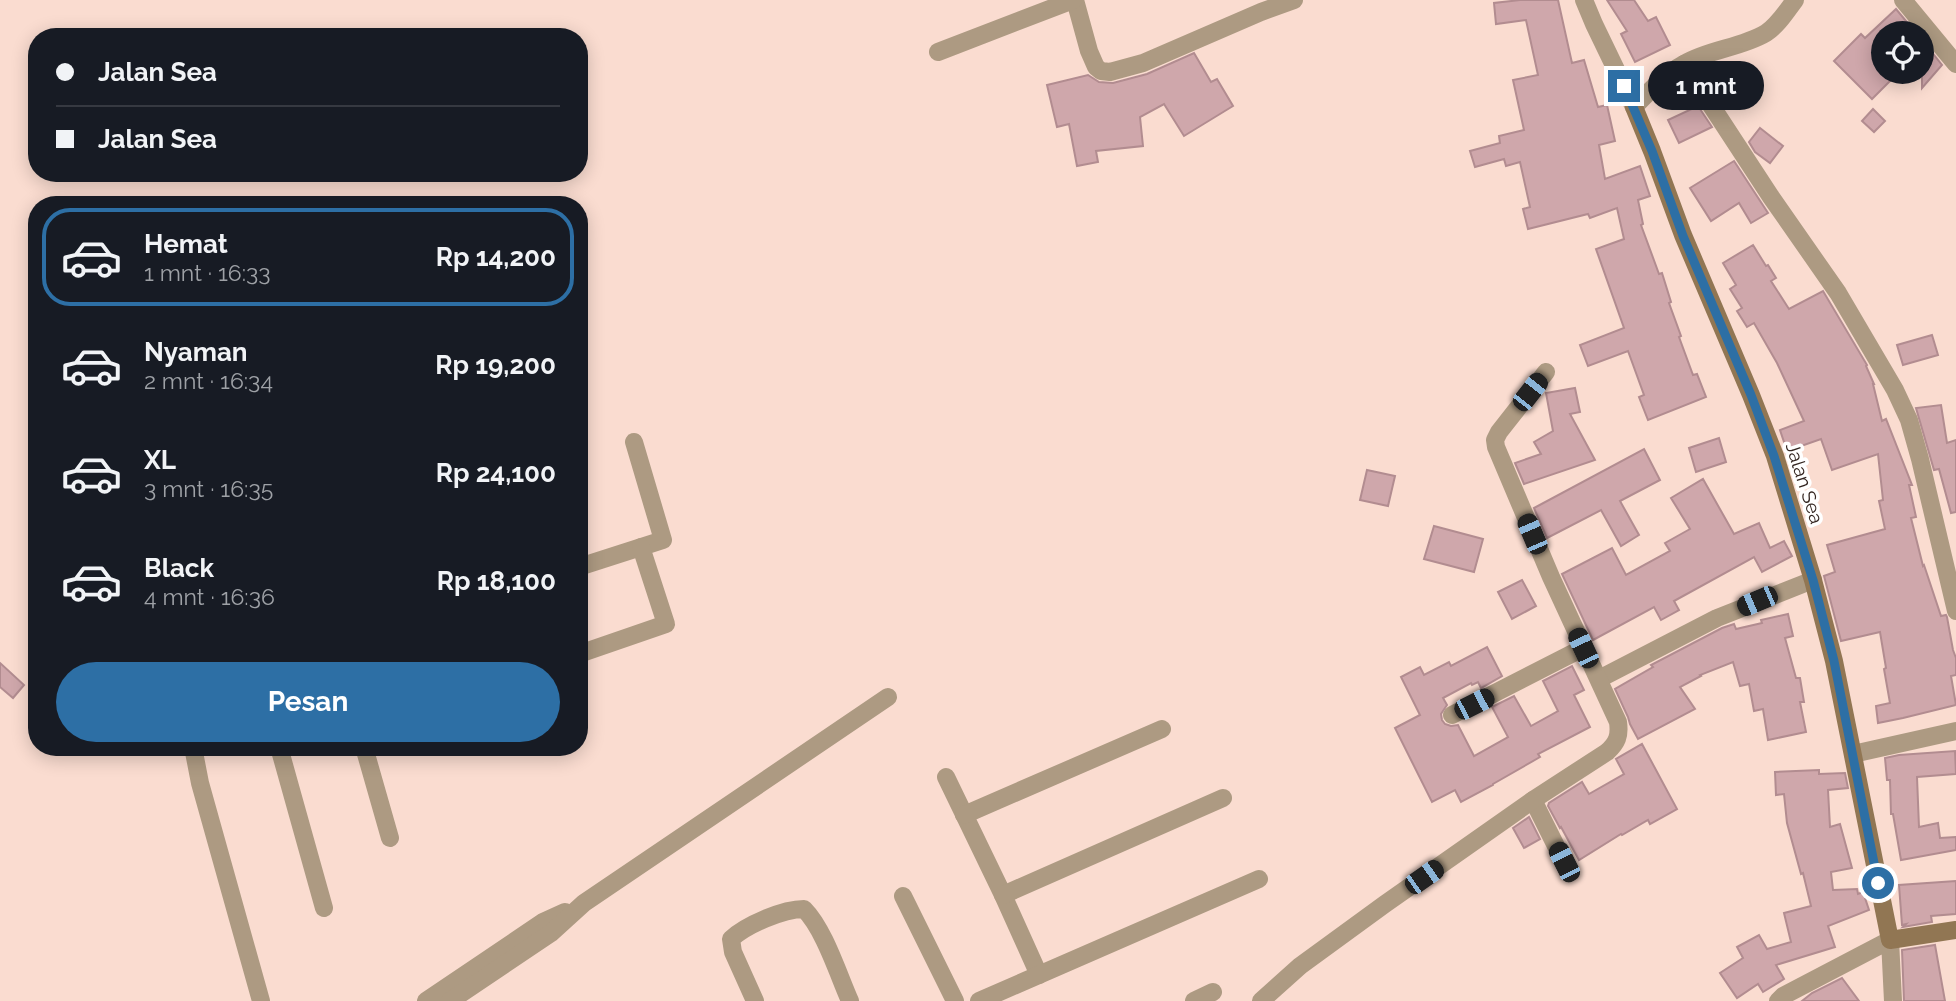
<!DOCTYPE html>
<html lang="id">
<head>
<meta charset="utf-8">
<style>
  body { margin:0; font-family:Raleway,sans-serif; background:#242831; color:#f1f3f6; height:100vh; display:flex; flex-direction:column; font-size:26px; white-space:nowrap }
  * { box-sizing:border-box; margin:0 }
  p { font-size:23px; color:#9ea1a6 }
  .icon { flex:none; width:38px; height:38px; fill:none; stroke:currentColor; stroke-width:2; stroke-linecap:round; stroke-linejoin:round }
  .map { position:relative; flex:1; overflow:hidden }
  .sheet { position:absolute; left:28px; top:196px; width:560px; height:560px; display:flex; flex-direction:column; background:#171b24; border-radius:28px; box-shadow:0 4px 18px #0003 }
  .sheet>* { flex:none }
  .hud { position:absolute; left:28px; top:28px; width:560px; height:154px; border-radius:28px; box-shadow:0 4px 18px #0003; display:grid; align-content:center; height:154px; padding:0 28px; background:#171b24 }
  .controls { position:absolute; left:1871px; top:21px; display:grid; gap:14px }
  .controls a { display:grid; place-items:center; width:63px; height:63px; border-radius:50%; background:#171b24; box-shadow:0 4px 18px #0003; font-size:35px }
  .end { position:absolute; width:32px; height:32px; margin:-16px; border:9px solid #2d6fa5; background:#fff; box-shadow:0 0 0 4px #fff }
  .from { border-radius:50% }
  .bubble { position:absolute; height:49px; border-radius:24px; background:#171b24; box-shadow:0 4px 18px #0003; font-size:23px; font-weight:700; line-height:49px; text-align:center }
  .car { position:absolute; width:21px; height:42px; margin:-21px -10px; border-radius:9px; box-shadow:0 0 5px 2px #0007; background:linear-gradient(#222 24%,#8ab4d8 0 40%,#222 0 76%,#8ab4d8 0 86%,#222 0) }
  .hud b { display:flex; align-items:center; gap:24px; height:66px; font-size:26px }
  .hud b+b { border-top:2px solid #363941 }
  .hud i { width:18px; height:18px; background:#f1f3f6 }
  ul { padding:12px 0 0; list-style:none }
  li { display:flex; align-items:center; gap:21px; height:98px; margin:0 14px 10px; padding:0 14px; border:4px solid transparent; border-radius:28px }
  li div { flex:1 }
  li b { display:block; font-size:26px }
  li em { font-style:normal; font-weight:700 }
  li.selected { border-color:#2d6fa5 }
  li>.icon { width:63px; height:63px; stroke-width:1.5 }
  .primary-button { display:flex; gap:14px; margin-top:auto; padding:14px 28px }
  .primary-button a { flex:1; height:80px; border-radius:42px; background:#2d6fa5; color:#fff; font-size:28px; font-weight:700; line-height:80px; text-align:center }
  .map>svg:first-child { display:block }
  .building { fill:#cfa7ab; stroke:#b28c90; stroke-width:2 }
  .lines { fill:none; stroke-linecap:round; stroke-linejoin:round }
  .street { stroke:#ad9a82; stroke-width:18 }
  .secondary { stroke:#917653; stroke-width:18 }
  .route { stroke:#2d6fa5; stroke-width:9 }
  .labels { text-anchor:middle; stroke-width:7; stroke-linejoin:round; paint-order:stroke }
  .street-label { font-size:19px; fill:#332520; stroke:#fff }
</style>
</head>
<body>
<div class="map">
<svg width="1956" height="1001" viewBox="0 0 1956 1001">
  <rect width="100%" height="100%" fill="#fadcd0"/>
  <g class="building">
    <path d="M1520,0H1558L1572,63L1584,60L1598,107L1607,105L1615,141L1599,145L1605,179L1640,166L1650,196L1638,200L1643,224L1641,225L1659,274L1662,273L1671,302L1669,303L1681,336L1679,337L1693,375L1697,374L1706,397L1648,420L1639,397L1644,395L1628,351L1588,366L1580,345L1624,328L1596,249L1624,239L1617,208L1590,218L1588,214L1528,229L1523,209L1530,207L1520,162L1506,166L1504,159L1475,167L1470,151L1500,143L1499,136L1524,130L1513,80L1538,75L1526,20L1496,24L1494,3Z"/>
    <path d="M1607,0H1634L1648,21L1656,17L1670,45L1635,62L1621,34L1627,31Z"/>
    <path d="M1896,9L1916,33H1883V72H1899L1872,99L1834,61L1861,34L1865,38Z"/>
    <path d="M1922,40L1942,65L1922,88Z"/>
    <path d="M1194,53L1211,82L1217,79L1233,106L1184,136L1164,104L1140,117L1143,146L1096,151L1098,162L1077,166L1069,124L1057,127L1047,85L1088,75L1099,82L1113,83L1147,74Z"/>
    <path d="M1698,106L1712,127L1679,143L1668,120Z"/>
    <path d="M1873,109L1885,121L1874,132L1862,121Z"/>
    <path d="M1760,128L1783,146L1770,163L1755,152L1749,142Z"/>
    <path d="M1734,161L1768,213L1751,223L1739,203L1711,221L1690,188Z"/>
    <path d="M1753,245L1766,266L1768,265L1776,278L1771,281L1789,309L1823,291L1867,365L1866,366L1874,384H1873L1882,421L1886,419L1912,485H1909L1916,517L1911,518L1923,566L1924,565L1941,616L1946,615L1947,617L1953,650L1956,658V675L1951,676L1956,705L1903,718L1878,723L1876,706L1890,703L1884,669L1886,668L1880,632L1841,641L1824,576L1835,572L1827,545L1885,529L1879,501L1883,500L1878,454L1832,470L1821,439L1787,451L1780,430L1804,421L1777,363L1754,323L1747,327L1737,311L1742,308L1730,289L1736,285L1723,263Z"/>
    <path d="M1932,335L1938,355L1903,365L1897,345Z"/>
    <path d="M1575,388L1580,412L1570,414L1595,460L1524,484L1515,463L1541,454L1534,442L1553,431L1546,393Z"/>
    <path d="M1941,405L1947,443L1956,440V512L1951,513L1939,469L1934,470L1916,408Z"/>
    <path d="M1719,438L1726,462L1696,472L1689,448Z"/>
    <path d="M1644,449L1660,480L1620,501L1639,535L1621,546L1601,510L1547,538L1534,508Z"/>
    <path d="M1367,470L1395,476L1388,506L1360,500Z"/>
    <path d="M1703,479L1734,534L1759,523L1770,548L1784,541L1792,556L1762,572L1754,557L1674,601L1679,610L1661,620L1654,607L1593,640L1562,574L1612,548L1626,575L1670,551L1665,543L1690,529L1671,498Z"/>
    <path d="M1434,526L1483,539L1474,572L1424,559Z"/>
    <path d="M1522,580L1536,606L1512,619L1498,592Z"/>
    <path d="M1788,614L1793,636L1785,638L1796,678H1800L1804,702H1800L1806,732L1768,740L1763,709L1754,711L1749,684L1740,686L1733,662L1700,675L1701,676L1680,687L1695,709L1638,739L1630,724L1628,717L1615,689L1653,667L1651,665L1722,628L1734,624L1736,629L1762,623L1761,620Z"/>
    <path d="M1487,647L1502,676L1481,688L1478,682L1472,685L1471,683L1443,698L1447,705L1441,714L1442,720L1445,724L1451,726L1458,725L1474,756L1508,737L1492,707L1514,696L1531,726L1558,711L1543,681L1572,666L1584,690L1574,695L1590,727L1538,754L1540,757L1493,784V785L1461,802L1455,790L1432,802L1395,728L1420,715L1401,677L1420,667L1424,675L1449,662L1451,666Z"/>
    <path d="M0,663L24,685L13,698L0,687Z"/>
    <path d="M1642,744L1677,809L1650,824L1648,820L1622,835L1621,834L1579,860L1561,827L1560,828L1548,806L1549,803L1582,782L1589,794L1624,774L1616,759Z"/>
    <path d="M1955,751L1956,774L1917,777L1919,827L1938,823L1940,838L1956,837V850L1901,860L1893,814H1891L1890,780H1887L1885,758L1899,755Z"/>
    <path d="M1819,770V774L1845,773L1848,788L1828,790L1830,827L1840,824L1852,868L1831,872L1833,890L1857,889L1858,894L1863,892L1869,910L1828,926L1835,947L1776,965L1784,979L1763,992L1758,984L1737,998L1720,973L1743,958L1737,947L1759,935L1767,949L1791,942L1784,913L1811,906L1803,873L1801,874L1787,823L1784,794L1776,795L1775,772Z"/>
    <path d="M1529,817L1540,839L1524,848L1513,828Z"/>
    <path d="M1956,881V914L1931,916L1932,922L1903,927L1906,924L1902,925L1899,885Z"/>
    <path d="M1935,945L1945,1001H1904L1902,950Z"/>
    <path d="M1842,978L1859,1001H1802L1812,993Z"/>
  </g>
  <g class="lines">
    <g class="street">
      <path d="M1075,0L1089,51L1096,67L1101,71L1110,72L1143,63L1261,12L1294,0"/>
      <path d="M1584,0L1594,24L1634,107C1649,92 1664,75 1684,64C1709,49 1741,48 1766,33C1778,25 1786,12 1795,0"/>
      <path d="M1903,0L1956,64"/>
      <path d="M938,52L1073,0"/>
      <path d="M1684,64L1771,197L1838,293L1895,390L1909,420L1920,459L1956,611"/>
      <path d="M579,567L663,540L634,442"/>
      <path d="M579,654L666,624L641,547"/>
      <path d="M1599,679L1717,618L1813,580"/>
      <path d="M1452,715L1583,648"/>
      <path d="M193,747L200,783L261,1001"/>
      <path d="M279,747L324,908"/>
      <path d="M364,747L390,838"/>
      <path d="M1853,754L1956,731"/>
      <path d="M946,777L1003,895L1039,975"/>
      <path d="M1533,800L1564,862"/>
      <path d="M964,815L1162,729"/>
      <path d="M1003,895L1223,798"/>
      <path d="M903,896L955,1001"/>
      <path d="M426,1001L543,922L565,912"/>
      <path d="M450,1001L551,933L584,903L888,697"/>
      <path d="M755,1001L733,952L731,939C746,925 783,909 804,909C824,929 838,974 850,1001"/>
      <path d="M979,1001L1259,879"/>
      <path d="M1194,1001L1213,992"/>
      <path d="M1261,1001L1300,966L1385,904L1533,800L1607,752C1617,743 1620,736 1618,722L1551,577L1496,447L1495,440L1499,432L1546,372"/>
      <path d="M1778,1001L1783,996L1890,940L1893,1001"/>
    </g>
    <path class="secondary" d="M1634,107L1652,151L1683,235L1751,395L1775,456L1813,580L1834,661L1890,940L1956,930"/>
  </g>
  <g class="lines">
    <path class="route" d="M1624,86L1652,151L1683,236L1751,395L1774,456L1813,580L1834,661L1878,883"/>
  </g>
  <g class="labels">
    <g class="street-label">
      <text transform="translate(1805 483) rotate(72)" y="7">Jalan Sea</text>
    </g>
  </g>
</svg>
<div class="controls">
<a><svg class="icon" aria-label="locate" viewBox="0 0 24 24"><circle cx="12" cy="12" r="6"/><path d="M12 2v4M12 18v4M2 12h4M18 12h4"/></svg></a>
</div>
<i class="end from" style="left:1878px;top:883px"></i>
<i class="end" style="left:1624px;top:86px"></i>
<div class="bubble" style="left:1648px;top:61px;width:116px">1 mnt</div>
<i class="car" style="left:1530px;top:392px;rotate:38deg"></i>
<i class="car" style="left:1532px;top:534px;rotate:337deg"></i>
<i class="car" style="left:1757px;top:601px;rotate:247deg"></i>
<i class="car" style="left:1583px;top:648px;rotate:335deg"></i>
<i class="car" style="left:1474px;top:704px;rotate:63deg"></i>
<i class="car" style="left:1564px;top:862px;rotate:333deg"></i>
<i class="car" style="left:1424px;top:877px;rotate:55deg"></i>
<div class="hud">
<b><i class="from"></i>Jalan Sea</b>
<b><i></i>Jalan Sea</b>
</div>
<section class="sheet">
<ul>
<li class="selected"><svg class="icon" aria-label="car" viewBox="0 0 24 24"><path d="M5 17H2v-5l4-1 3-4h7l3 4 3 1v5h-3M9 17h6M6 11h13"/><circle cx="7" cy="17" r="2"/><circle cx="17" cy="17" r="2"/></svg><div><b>Hemat</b><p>1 mnt · 16:33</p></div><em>Rp 14,200</em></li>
<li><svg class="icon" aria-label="car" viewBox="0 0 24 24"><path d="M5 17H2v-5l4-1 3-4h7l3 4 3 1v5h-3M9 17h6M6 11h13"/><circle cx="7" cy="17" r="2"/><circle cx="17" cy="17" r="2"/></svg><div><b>Nyaman</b><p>2 mnt · 16:34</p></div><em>Rp 19,200</em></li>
<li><svg class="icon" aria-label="car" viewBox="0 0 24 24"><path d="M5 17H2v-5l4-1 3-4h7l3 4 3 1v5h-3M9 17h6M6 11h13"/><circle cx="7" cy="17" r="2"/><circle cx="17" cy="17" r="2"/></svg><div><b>XL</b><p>3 mnt · 16:35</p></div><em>Rp 24,100</em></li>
<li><svg class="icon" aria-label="car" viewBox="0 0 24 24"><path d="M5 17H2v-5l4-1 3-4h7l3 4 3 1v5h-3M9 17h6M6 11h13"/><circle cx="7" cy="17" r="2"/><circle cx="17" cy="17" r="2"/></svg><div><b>Black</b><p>4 mnt · 16:36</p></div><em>Rp 18,100</em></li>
</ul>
<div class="primary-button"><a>Pesan</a></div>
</section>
</div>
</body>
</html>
